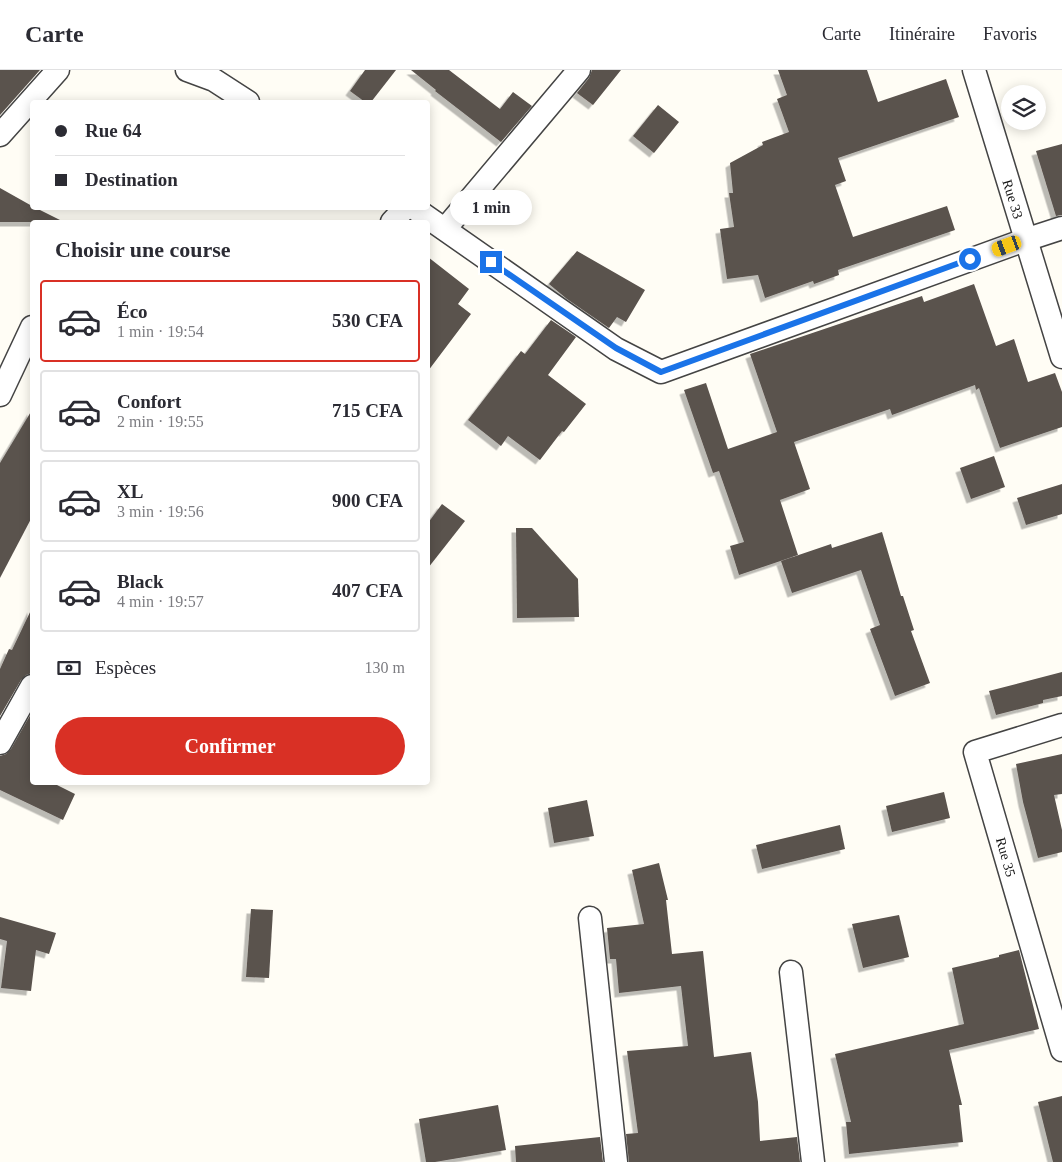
<!DOCTYPE html>
<html lang="fr">
<head>
<meta charset="utf-8">
<style>
  body { margin:0; font-family:Georgia,serif; background:#f2f2f3; color:#2b2b33; height:100vh; display:flex; flex-direction:column; font-size:19px; white-space:nowrap }
  * { box-sizing:border-box; margin:0 }
  p { font-size:16px; color:#7c7c81 }
  .icon { flex:none; width:28px; height:28px; fill:none; stroke:currentColor; stroke-width:2; stroke-linecap:round; stroke-linejoin:round }
  .map { position:relative; flex:1; overflow:hidden }
  .sheet { position:absolute; left:30px; top:150px; width:400px; height:565px; display:flex; flex-direction:column; background:#fff; border-radius:5px; box-shadow:0 2px 12px #0003 }
  .sheet>* { flex:none }
  .hud { position:absolute; left:30px; top:30px; width:400px; height:110px; border-radius:5px; box-shadow:0 2px 12px #0003; display:grid; align-content:center; height:110px; padding:0 25px; background:#fff }
  .controls { position:absolute; left:1001px; top:15px; display:grid; gap:10px }
  .controls a { display:grid; place-items:center; width:45px; height:45px; border-radius:50%; background:#fff; box-shadow:0 2px 12px #0003; font-size:25px }
  .end { position:absolute; width:22px; height:22px; margin:-11px; border:6px solid #1a73e8; background:#fff; box-shadow:0 0 0 2px #fff }
  .from { border-radius:50% }
  .bubble { position:absolute; height:35px; border-radius:18px; background:#fff; box-shadow:0 2px 12px #0003; font-size:16px; font-weight:600; line-height:35px; text-align:center }
  .car { position:absolute; width:15px; height:30px; margin:-15px -8px; border-radius:6px; box-shadow:0 0 4px 1px #0007; background:linear-gradient(#f5c518 24%,#345 0 40%,#f5c518 0 76%,#345 0 86%,#f5c518 0) }
  .hud b { display:flex; align-items:center; gap:18px; height:48px; font-size:19px }
  .hud b+b { border-top:1px solid #e1e1e2 }
  .hud i { width:12px; height:12px; background:#2b2b33 }
  ul { padding:0; list-style:none }
  li { display:flex; align-items:center; gap:15px; height:82px; margin:0 10px 8px; padding:0 15px; border:2px solid #e1e1e2; border-radius:5px }
  li div { flex:1 }
  li b { display:block; font-size:19px }
  li em { font-style:normal; font-weight:600 }
  li.selected { border-color:#d93025 }
  li>.icon { width:45px; height:45px; stroke-width:1.5 }
  h2 { padding:0 25px; font-size:22px; line-height:60px }
  .pay { display:flex; align-items:center; gap:12px; height:55px; padding:0 25px; font-size:19px }
  .pay p { margin-inline-start:auto }
  .action { display:flex; gap:10px; margin-top:auto; padding:10px 25px }
  .action a { flex:1; height:58px; border-radius:30px; background:#d93025; color:#fff; font-size:20px; font-weight:600; line-height:58px; text-align:center }
  header { display:flex; align-items:center; gap:30px; box-sizing:border-box; height:70px; padding:0 25px; background:#fff; border-bottom:1px solid #e1e1e2 }
  header strong { font-size:24px }
  nav { display:flex; gap:28px; margin-inline-start:auto; font-size:18px }
  .map>svg:first-child { display:block }
  .building { fill:#5a524d; filter:url(#shadow) }
  .lines { fill:none; stroke-linecap:round; stroke-linejoin:round }
  .street-casing { stroke:#444; stroke-width:25 }
  .street { stroke:#fff; stroke-width:22 }
  .route { stroke:#1a73e8; stroke-width:6 }
  .labels { text-anchor:middle; stroke-width:5; stroke-linejoin:round; paint-order:stroke }
  .street-label { font-size:14px; fill:#111; stroke:#fff }
</style>
</head>
<body>
<header>
<strong>Carte</strong>
<nav><a>Carte</a><a>Itinéraire</a><a>Favoris</a></nav>
</header>
<div class="map">
<svg width="1062" height="1092" viewBox="0 0 1062 1092">
  <defs>
    <filter id="shadow"><feDropShadow dx="-4.5" dy="4.5" stdDeviation="0" flood-color="#0004"/></filter>
  </defs>
  <rect width="100%" height="100%" fill="#fffdf5"/>
  <g class="building">
    <path d="M0,0H40L0,45Z"/>
    <path d="M365,0H396L371,32H365L350,21Z"/>
    <path d="M411,0H449L500,39L513,22L532,36L501,72L435,21L436,20Z"/>
    <path d="M592,0H621L593,35L577,23L589,8Z"/>
    <path d="M778,0H867L878,32L946,9L959,47L838,88L846,111L835,115L853,167L947,136L955,160L838,200L839,205L814,214L813,211L765,228L758,205L727,209L720,159L734,157L729,123H733L730,93L763,75L762,72L789,62L777,29L787,25Z"/>
    <path d="M658,35L679,52L654,83L633,66Z"/>
    <path d="M1062,74V145L1056,146L1036,81Z"/>
    <path d="M0,118L32,136V138H36L64,152H0Z"/>
    <path d="M577,181L645,220L626,252L617,247L609,258L567,229L549,214Z"/>
    <path d="M428,187L469,219L458,234L471,244L428,301Z"/>
    <path d="M974,214L996,276L1014,269L1028,312L1055,303L1062,322V357L1000,378L979,318L976,320L975,315L892,345L890,339L794,372L810,419L780,430L798,485L739,505L730,476L744,472L719,401L713,403L684,320L706,313L728,379L777,362L750,284L922,226L924,232Z"/>
    <path d="M551,250L576,267L548,305L586,334L564,362L562,361L540,390L508,366L501,376L468,350L521,281L525,284Z"/>
    <path d="M32,340V447L0,508V393Z"/>
    <path d="M994,386L1005,417L971,429L960,398Z"/>
    <path d="M1062,414V444L1026,455L1017,428Z"/>
    <path d="M442,434L465,451L428,498V453Z"/>
    <path d="M516,458H532L578,509L579,547L517,548Z"/>
    <path d="M882,462L901,526H903L914,560L911,561L930,613L895,626L870,559L880,555L861,500L792,523L781,491L831,474L832,478Z"/>
    <path d="M32,538V603L26,605L21,610L0,646V599L9,579L12,580Z"/>
    <path d="M1062,602V626L1043,630V633L996,645L989,621Z"/>
    <path d="M32,642V712H51L75,724L63,750L0,720V686L6,684L11,679Z"/>
    <path d="M1062,684V724L1054,725L1062,760V782L1038,788L1023,732L1016,694Z"/>
    <path d="M944,722L950,748L892,762L886,736Z"/>
    <path d="M587,730L594,766L554,773L548,738Z"/>
    <path d="M840,755L845,779L762,799L756,775Z"/>
    <path d="M659,793L668,830H666L672,884L703,881L714,987L751,982L758,1032L760,1071L797,1067L800,1092H629L626,1064L638,1063L627,981L688,976L681,916L619,923L616,889H610L607,858L644,854L632,800Z"/>
    <path d="M251,839L273,840L269,908L246,907Z"/>
    <path d="M899,845L909,887L863,898L852,854Z"/>
    <path d="M0,847L56,863L49,884L36,880L31,921L1,918L7,871L0,869Z"/>
    <path d="M1019,880L1039,959L949,980L962,1035H959L963,1072L849,1084L846,1052H851L835,984L964,954L952,898L999,887V885Z"/>
    <path d="M1062,1026V1092H1053L1038,1032Z"/>
    <path d="M498,1035L506,1080L435,1092H426L419,1049Z"/>
    <path d="M600,1067L603,1092H516L515,1076Z"/>
  </g>
  <g class="lines">
    <g class="street-casing">
      <g id="street">
        <path d="M187,0L214,10L248,32"/>
        <path d="M974,0L1062,287"/>
        <path d="M0,65L58,0"/>
        <path d="M414,138L616,279L661,302L1025,170L1062,158"/>
        <path d="M392,152L405,138"/>
        <path d="M445,159L579,0"/>
        <path d="M0,325L32,257"/>
        <path d="M1062,655L975,682L1062,980"/>
        <path d="M0,673L32,616"/>
        <path d="M590,848L616,1092"/>
        <path d="M791,902L813,1092"/>
      </g>
    </g>
    <use href="#street" class="street"/>
  </g>
  <g class="lines">
    <path class="route" d="M491,192L616,278L661,302L970,189"/>
  </g>
  <g class="labels">
    <g class="street-label">
      <text transform="translate(1013 129) rotate(73)" y="5">Rue 33</text>
      <text transform="translate(1006 787) rotate(74)" y="5">Rue 35</text>
    </g>
  </g>
</svg>
<div class="controls">
<a><svg class="icon" aria-label="layers" viewBox="0 0 24 24"><path d="M12 4l9 5-9 5-9-5zM3 14l9 5 9-5"/></svg></a>
</div>
<i class="end from" style="left:970px;top:189px"></i>
<i class="end" style="left:491px;top:192px"></i>
<div class="bubble" style="left:450px;top:120px;width:82px">1 min</div>
<i class="car" style="left:1007px;top:176px;rotate:250deg"></i>
<div class="hud">
<b><i class="from"></i>Rue 64</b>
<b><i></i>Destination</b>
</div>
<section class="sheet">
<h2>Choisir une course</h2>
<ul>
<li class="selected"><svg class="icon" aria-label="car" viewBox="0 0 24 24"><path d="M5 17H2v-5l4-1 3-4h7l3 4 3 1v5h-3M9 17h6M6 11h13"/><circle cx="7" cy="17" r="2"/><circle cx="17" cy="17" r="2"/></svg><div><b>Éco</b><p>1 min · 19:54</p></div><em>530 CFA</em></li>
<li><svg class="icon" aria-label="car" viewBox="0 0 24 24"><path d="M5 17H2v-5l4-1 3-4h7l3 4 3 1v5h-3M9 17h6M6 11h13"/><circle cx="7" cy="17" r="2"/><circle cx="17" cy="17" r="2"/></svg><div><b>Confort</b><p>2 min · 19:55</p></div><em>715 CFA</em></li>
<li><svg class="icon" aria-label="car" viewBox="0 0 24 24"><path d="M5 17H2v-5l4-1 3-4h7l3 4 3 1v5h-3M9 17h6M6 11h13"/><circle cx="7" cy="17" r="2"/><circle cx="17" cy="17" r="2"/></svg><div><b>XL</b><p>3 min · 19:56</p></div><em>900 CFA</em></li>
<li><svg class="icon" aria-label="car" viewBox="0 0 24 24"><path d="M5 17H2v-5l4-1 3-4h7l3 4 3 1v5h-3M9 17h6M6 11h13"/><circle cx="7" cy="17" r="2"/><circle cx="17" cy="17" r="2"/></svg><div><b>Black</b><p>4 min · 19:57</p></div><em>407 CFA</em></li>
</ul>
<div class="pay"><svg class="icon" aria-label="cash" viewBox="0 0 24 24"><path d="M3 7h18v10H3z"/><circle cx="12" cy="12" r="2"/></svg>Espèces<p>130 m</p></div>
<div class="action"><a>Confirmer</a></div>
</section>
</div>
</body>
</html>
